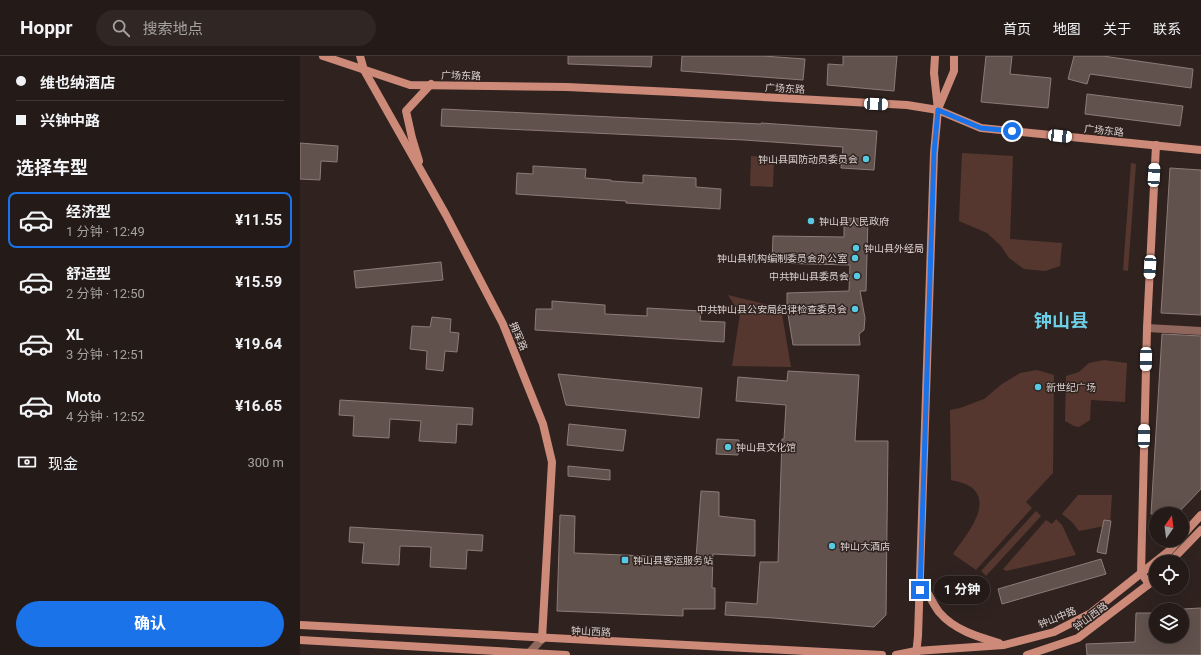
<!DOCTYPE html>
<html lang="zh">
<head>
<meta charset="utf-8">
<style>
  body { margin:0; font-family:Roboto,"Noto Sans SC",sans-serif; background:#302724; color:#f1f3f6; height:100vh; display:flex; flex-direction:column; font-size:15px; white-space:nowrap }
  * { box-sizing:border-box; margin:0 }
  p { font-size:13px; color:#a3a1a1 }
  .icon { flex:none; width:22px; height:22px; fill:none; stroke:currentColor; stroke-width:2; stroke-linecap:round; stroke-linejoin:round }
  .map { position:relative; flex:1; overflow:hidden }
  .details { display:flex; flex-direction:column; background:#241a17; width:300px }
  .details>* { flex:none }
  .hud { display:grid; align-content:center; height:88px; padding:0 16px; background:#241a17 }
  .needle { width:26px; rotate:14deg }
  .controls { position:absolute; left:849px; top:451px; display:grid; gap:8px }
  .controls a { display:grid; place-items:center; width:40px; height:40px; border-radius:50%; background:#241a17; box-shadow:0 4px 16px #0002,0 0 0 1px #413836; font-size:20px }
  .end { position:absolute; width:18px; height:18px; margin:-9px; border:5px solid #1a73e8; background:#fff; box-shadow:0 0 0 2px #fff }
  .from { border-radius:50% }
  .bubble { position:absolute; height:28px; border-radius:14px; background:#241a17; box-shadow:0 4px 16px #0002,0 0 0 1px #413836; font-size:13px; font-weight:700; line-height:28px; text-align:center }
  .car { position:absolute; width:12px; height:24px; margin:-12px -6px; border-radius:5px; box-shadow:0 0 3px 1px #0007; background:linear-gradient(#fff 24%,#345 0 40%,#fff 0 76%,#345 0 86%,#fff 0) }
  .hud b { display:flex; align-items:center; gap:14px; height:38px; font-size:15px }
  .hud b+b { border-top:1px solid #413836 }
  .hud i { width:10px; height:10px; background:#f1f3f6 }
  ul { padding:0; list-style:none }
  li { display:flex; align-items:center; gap:12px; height:56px; margin:0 8px 6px; padding:0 8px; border:2px solid transparent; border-radius:8px }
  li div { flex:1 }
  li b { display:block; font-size:15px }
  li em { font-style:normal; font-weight:700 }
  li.selected { border-color:#1a73e8 }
  li>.icon { width:36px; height:36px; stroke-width:1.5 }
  h2 { padding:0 16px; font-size:18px; line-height:48px }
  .pay { display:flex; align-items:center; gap:10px; height:44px; padding:0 16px; font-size:15px }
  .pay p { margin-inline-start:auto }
  .button { display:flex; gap:8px; margin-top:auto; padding:8px 16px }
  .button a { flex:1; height:46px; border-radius:24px; background:#1a73e8; color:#fff; font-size:16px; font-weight:700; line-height:46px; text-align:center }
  header { display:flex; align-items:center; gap:24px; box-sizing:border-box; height:56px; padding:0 20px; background:#241a17; border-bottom:1px solid #413836 }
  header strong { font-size:19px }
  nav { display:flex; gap:22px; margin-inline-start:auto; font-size:14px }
  .search { width:280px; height:36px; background:#302724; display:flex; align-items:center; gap:10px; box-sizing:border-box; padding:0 14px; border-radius:22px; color:#a3a1a1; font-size:15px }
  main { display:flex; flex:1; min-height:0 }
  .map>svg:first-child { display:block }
  .green { fill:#55372f }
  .building { fill:#62524e; stroke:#8c7b76 }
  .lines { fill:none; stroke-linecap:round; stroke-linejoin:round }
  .street { stroke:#90675c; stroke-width:8 }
  .secondary { stroke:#cd8a79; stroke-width:8 }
  .route { stroke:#1a73e8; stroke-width:5 }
  .poi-dot { fill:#57c9e3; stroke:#30231f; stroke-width:1.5 }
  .labels { text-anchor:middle; stroke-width:3; stroke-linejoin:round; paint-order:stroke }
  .street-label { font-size:10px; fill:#dbd1cf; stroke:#30231f }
  .poi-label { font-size:10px; fill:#dbd1cf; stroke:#30231f; text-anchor:start }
  .town-label { font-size:18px; font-weight:bold; fill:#6bd0e8; stroke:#30231f }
</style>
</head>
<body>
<header>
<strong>Hoppr</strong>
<div class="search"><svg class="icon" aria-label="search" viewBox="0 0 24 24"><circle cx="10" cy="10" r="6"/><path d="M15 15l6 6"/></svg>搜索地点</div>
<nav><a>首页</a><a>地图</a><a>关于</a><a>联系</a></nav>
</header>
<main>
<section class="details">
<div class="hud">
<b><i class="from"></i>维也纳酒店</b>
<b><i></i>兴钟中路</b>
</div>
<h2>选择车型</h2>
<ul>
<li class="selected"><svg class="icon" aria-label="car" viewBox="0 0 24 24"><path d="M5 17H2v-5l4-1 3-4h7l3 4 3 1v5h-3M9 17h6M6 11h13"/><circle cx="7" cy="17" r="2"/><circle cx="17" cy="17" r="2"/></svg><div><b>经济型</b><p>1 分钟 · 12:49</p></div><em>¥11.55</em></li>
<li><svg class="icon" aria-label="car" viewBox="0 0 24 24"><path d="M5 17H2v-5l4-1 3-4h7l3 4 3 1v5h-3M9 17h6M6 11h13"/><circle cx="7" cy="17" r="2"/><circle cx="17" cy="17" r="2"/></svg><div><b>舒适型</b><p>2 分钟 · 12:50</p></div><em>¥15.59</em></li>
<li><svg class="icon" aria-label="car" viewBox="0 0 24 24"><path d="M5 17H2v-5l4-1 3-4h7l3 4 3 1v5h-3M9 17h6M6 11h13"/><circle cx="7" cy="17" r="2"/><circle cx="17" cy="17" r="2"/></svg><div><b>XL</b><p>3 分钟 · 12:51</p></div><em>¥19.64</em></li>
<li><svg class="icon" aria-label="car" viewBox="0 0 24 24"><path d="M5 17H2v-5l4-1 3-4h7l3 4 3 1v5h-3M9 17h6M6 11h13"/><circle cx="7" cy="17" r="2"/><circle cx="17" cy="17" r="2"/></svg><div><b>Moto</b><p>4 分钟 · 12:52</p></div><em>¥16.65</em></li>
</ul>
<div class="pay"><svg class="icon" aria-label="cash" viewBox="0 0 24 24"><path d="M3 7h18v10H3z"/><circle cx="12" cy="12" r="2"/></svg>现金<p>300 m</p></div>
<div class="button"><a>确认</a></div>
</section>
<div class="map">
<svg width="901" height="599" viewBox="0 0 901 599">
  <rect width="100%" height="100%" fill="#30231f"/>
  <g class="green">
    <path d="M662,97L713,100L710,183L762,187L760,210L745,215L724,213L709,202L701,190L687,177L659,165Z"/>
    <path d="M451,100L474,101L473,131L450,130Z"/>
    <path d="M831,107L836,108L828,215L823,214Z"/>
    <path d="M428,239L481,252L491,311L432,310L440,258Z"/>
    <path d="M804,304L827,307L825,346L791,344L790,364L779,371L774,370L765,365L766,320L779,316L789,307Z"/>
    <path d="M737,314L754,319L753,417L726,446L732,452L676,514L653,498C663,483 689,454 676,436C671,428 659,426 651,424L650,354L660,352L684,343L702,328L720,317Z"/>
    <path d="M778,439H812L810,469L779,475L772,466L762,458Z"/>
    <path d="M736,455L741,460L686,520L681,515Z"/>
    <path d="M756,463L762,469L776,499L706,515L703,513L746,464L752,468Z"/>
  </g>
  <g class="building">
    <path d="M268,0H352L351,11L268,8Z"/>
    <path d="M382,0H463L505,3L503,24L381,15Z"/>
    <path d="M543,0H597L594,35L527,29L528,8L543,9Z"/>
    <path d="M686,0H712L710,18L751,22L748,52L681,46Z"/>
    <path d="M774,0H803L893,13L891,32L790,18L787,28L768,23Z"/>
    <path d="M787,38L883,50L880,70L785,58Z"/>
    <path d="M142,53L461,68V67L577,75L574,114L541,112L543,91L444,84L141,70Z"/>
    <path d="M0,87L38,90L37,106L21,105L20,124L0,123Z"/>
    <path d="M233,110L286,113L285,122L311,124V125L343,127V119L396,122V131L421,133L420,153L326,147V145L216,138L217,117L233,118Z"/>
    <path d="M870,112L901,114V259L861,257Z"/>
    <path d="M544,162L568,163L566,235H560L565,262L564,274L559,278L560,289H493L487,252V237L549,235L550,209L472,207L473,180L544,181Z"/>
    <path d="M141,206L143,224L56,232L54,215Z"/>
    <path d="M252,245L305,249V258L347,260V252L401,255L400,265L425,266L424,286L235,274L236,253H252Z"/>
    <path d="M132,261L151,263L150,276L159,277L157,296L145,295L143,315L126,313L127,295L110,293L112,270L130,271Z"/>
    <path d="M862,278L901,280V433L877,458H851Z"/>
    <path d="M488,315L559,319L555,385H588L586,559L574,571L474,562L425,559L426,546L457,548L460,506H478L482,383H484L486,349L436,345L438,321L487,325Z"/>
    <path d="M258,318L402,332L399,362L266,349Z"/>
    <path d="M40,344L173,352L172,369L157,368L156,387L119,385L121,365L90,363L89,382L53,380L54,360L39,359Z"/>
    <path d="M269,368L326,374L323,395L267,389Z"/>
    <path d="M417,383L439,384L438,399L416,398Z"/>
    <path d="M268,410L310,414V424L268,420Z"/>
    <path d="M401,435L419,436V460L455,464V500L413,498L412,532H415V553H383V560L257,555L260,459L275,460L274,497L396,502Z"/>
    <path d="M804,464L811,465L806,498L797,496Z"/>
    <path d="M50,471L183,479L182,495L167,494L166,513L130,511L131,491L100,490L99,509L62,507L64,487L49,486Z"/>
    <path d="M801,503L806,518L702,548L698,533Z"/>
    <path d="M901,552V599H787L786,588L835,586L836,557H856V580H882V553Z"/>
  </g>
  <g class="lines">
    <g class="street">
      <path d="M847,272L901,275"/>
      <path d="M229,599V597L242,583"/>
    </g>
    <g class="secondary">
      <path d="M23,0L110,29L267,31L374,36L607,49L638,54L681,72L901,94"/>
      <path d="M60,0L64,14L146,159L203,268L243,368L252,406L242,583"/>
      <path d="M638,53L654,15V0"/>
      <path d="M119,105L112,82L106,55L131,28"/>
      <path d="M882,480L901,459"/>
      <path d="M870,506L901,474"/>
      <path d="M620,524C627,534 632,547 639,556C654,574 678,581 699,587"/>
      <path d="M849,528L841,517L847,272L856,89"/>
      <path d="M0,569L582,599"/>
      <path d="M0,584L266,599"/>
      <path d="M596,599L616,595L704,589L754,576L791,557L869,495L879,484"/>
      <path d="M616,599L618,580L634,97L638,54L634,17L635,0"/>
      <path d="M727,599L778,582L849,528L856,521"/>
    </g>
  </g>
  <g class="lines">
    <path class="route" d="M620,534L634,97L638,54L681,72L712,75"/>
  </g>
  <g class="poi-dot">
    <circle cx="566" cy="103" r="4"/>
    <circle cx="511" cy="165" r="4"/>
    <circle cx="556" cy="192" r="4"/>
    <circle cx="555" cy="202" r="4"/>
    <circle cx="557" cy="220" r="4"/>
    <circle cx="555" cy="253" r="4"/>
    <circle cx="738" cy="331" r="4"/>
    <circle cx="428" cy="391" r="4"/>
    <circle cx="532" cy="490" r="4"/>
    <rect x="321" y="500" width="8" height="8" rx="2"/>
  </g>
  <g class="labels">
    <g class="street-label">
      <text transform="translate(161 19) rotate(1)" y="4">广场东路</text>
      <text transform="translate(485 32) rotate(3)" y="4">广场东路</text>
      <text transform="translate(804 74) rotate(6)" y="4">广场东路</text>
      <text transform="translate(219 280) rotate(67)" y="4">拥军路</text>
      <text transform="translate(790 560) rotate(-37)" y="4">钟山西路</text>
      <text transform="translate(757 561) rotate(-22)" y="4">钟山中路</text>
      <text transform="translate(291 575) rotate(3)" y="4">钟山西路</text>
    </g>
    <g class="poi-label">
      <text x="558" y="107" text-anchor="end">钟山县国防动员委员会</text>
      <text x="519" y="169">钟山县人民政府</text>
      <text x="564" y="196">钟山县外经局</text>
      <text x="547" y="206" text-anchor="end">钟山县机构编制委员会办公室</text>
      <text x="549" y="224" text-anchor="end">中共钟山县委员会</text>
      <text x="547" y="257" text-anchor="end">中共钟山县公安局纪律检查委员会</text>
      <text x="746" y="335">新世纪广场</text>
      <text x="436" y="395">钟山县文化馆</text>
      <text x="540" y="494">钟山大酒店</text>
      <text x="333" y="508">钟山县客运服务站</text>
    </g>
    <g class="town-label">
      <text x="761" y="271">钟山县</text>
    </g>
  </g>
</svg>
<div class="controls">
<a><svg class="needle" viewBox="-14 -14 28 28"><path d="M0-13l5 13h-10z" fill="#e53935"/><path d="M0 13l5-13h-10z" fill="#a3a1a1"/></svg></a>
<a><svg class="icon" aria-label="locate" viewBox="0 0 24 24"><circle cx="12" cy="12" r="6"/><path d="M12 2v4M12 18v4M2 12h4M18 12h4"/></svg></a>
<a><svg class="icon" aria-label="layers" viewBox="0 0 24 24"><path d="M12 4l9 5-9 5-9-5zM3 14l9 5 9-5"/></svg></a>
</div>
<i class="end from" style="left:712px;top:75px"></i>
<i class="end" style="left:620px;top:534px"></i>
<div class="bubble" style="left:634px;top:520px;width:56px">1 分钟</div>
<i class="car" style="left:576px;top:48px;rotate:93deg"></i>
<i class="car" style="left:760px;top:80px;rotate:96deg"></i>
<i class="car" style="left:854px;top:119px;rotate:3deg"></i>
<i class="car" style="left:850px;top:211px;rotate:183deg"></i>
<i class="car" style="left:846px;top:303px;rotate:181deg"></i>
<i class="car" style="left:844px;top:380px;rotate:1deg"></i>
</div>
</main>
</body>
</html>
